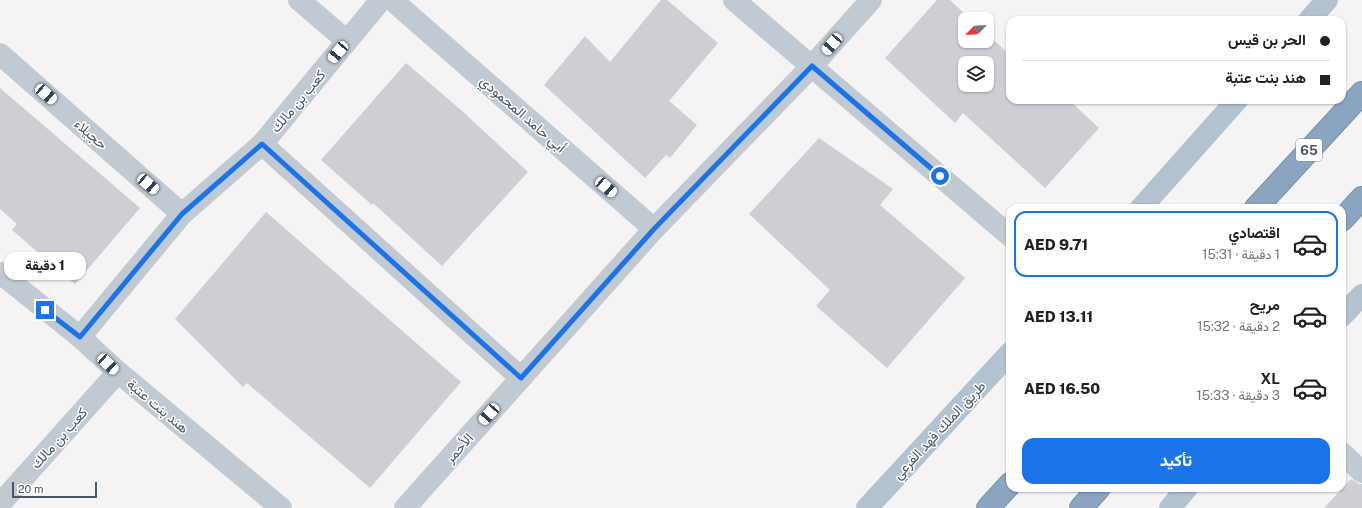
<!DOCTYPE html>
<html lang="ar">
<head>
<meta charset="utf-8">
<style>
  body { margin:0; font-family:"Public Sans",Vazirmatn,sans-serif; background:#f6f6f6; color:#202124; direction:rtl; height:100vh; display:flex; flex-direction:column; font-size:15px; white-space:nowrap }
  * { box-sizing:border-box; margin:0 }
  p { font-size:13px; color:#757577 }
  .icon { flex:none; width:22px; height:22px; fill:none; stroke:currentColor; stroke-width:2; stroke-linecap:round; stroke-linejoin:round }
  .map { position:relative; flex:1; overflow:hidden; direction:ltr }
  .details { position:absolute; left:1006px; top:204px; width:340px; height:288px; display:flex; flex-direction:column; background:#fff; border-radius:12px; box-shadow:0 1px 3px #0004; direction:rtl }
  .details>* { flex:none }
  .top-card { position:absolute; left:1006px; top:16px; width:340px; height:88px; border-radius:12px; box-shadow:0 1px 3px #0004; direction:rtl; display:grid; align-content:center; height:88px; padding:0 16px; background:#fff }
  .needle { width:26px; rotate:246deg }
  .tools { position:absolute; left:958px; top:12px; display:grid; gap:8px }
  .tools a { display:grid; place-items:center; width:36px; height:36px; border-radius:8px; background:#fff; box-shadow:0 1px 3px #0004; font-size:20px }
  .scale { position:absolute; left:12px; bottom:10px; width:85px; box-sizing:border-box; padding-left:4px; border:2px solid #4a5661; border-top:0; font-size:11px; line-height:14px; white-space:nowrap; color:#4a5661; -webkit-text-stroke:3px #fff; paint-order:stroke }
  .end { position:absolute; width:18px; height:18px; margin:-9px; border:5px solid #1a73e8; background:#fff; box-shadow:0 0 0 2px #fff }
  .from { border-radius:50% }
  .bubble { position:absolute; height:28px; border-radius:12px; background:#fff; box-shadow:0 1px 3px #0004; font-size:13px; font-weight:800; line-height:28px; text-align:center; direction:rtl }
  .car { position:absolute; width:12px; height:24px; margin:-12px -6px; border-radius:5px; box-shadow:0 0 3px 1px #0007; background:linear-gradient(#fff 24%,#345 0 40%,#fff 0 76%,#345 0 86%,#fff 0) }
  .top-card b { display:flex; align-items:center; gap:14px; height:38px; font-size:15px }
  .top-card b+b { border-top:1px solid #e0e0e0 }
  .top-card i { width:10px; height:10px; background:#202124 }
  ul { padding:7px 0 0; list-style:none }
  li { display:flex; align-items:center; gap:12px; height:66px; margin:0 8px 6px; padding:0 8px; border:2px solid transparent; border-radius:12px }
  li div { flex:1 }
  li b { display:block; font-size:15px }
  li em { font-style:normal; font-weight:800 }
  li.selected { border-color:#1a73e8 }
  li>.icon { width:36px; height:36px; stroke-width:1.5 }
  .cta { display:flex; gap:8px; margin-top:auto; padding:8px 16px }
  .cta a { flex:1; height:46px; border-radius:12px; background:#1a73e8; color:#fff; font-size:16px; font-weight:800; line-height:46px; text-align:center }
  .map>svg:first-child { display:block }
  .building { fill:#cdcfd5; fill-rule:evenodd }
  .lines { fill:none; stroke-linecap:round; stroke-linejoin:round }
  .highway-casing { stroke:#7690ad; stroke-width:24 }
  .street { stroke:#c1cad2; stroke-width:22 }
  .primary { stroke:#b3c2d1; stroke-width:22 }
  .highway { stroke:#8ba5c1; stroke-width:22 }
  .route { stroke:#1a73e8; stroke-width:5 }
  .labels { text-anchor:middle; stroke-width:3; stroke-linejoin:round; paint-order:stroke }
  .shield { fill:#fff; stroke:#808990; stroke-width:1 }
  .shield-label { font-size:13px; font-weight:bold; fill:#4a5661 }
  .street-label { font-size:14px; fill:#4a5661; stroke:#fff }
</style>
</head>
<body>
<div class="map">
<svg width="1362" height="508" viewBox="0 0 1362 508">
  <rect width="100%" height="100%" fill="#f5f3f3"/>
  <g class="building">
    <path d="M661,0H667L718,43L669,101L697,125L670,158L666,155L645,178L544,85L585,36L610,62Z"/>
    <path d="M937,0H950L970,19H965V41H987V34L1010,55V100H1069L1099,128L1045,188L963,113L955,123L885,58ZM965,63H987V85H965Z"/>
    <path d="M406,63L461,110L528,172L442,266L373,203L372,205L321,160Z"/>
    <path d="M0,88L140,208L75,284L12,230L17,224L0,209Z"/>
    <path d="M819,138L893,189L880,205L965,278L887,368L816,306L830,290L749,214Z"/>
    <path d="M266,212L461,382L370,488L247,383L243,387L175,319Z"/>
    <path d="M1351,479L1359,484H1362V508H1324Z"/>
  </g>
  <g class="lines">
    <g class="highway-casing">
      <g id="highway">
        <path d="M1256,208L1362,93"/>
        <path d="M1342,220L1362,198"/>
        <path d="M988,508L1010,484"/>
        <path d="M1081,508L1099,488"/>
      </g>
    </g>
    <g class="street">
      <path d="M299,0L347,41"/>
      <path d="M392,0L654,229"/>
      <path d="M734,0L1010,236"/>
      <path d="M0,54L182,214"/>
      <path d="M262,144L521,378"/>
      <path d="M0,273L80,337L118,372L281,508"/>
      <path d="M80,337L182,214L262,144L381,0"/>
      <path d="M1342,453L1362,472"/>
      <path d="M0,504L118,372"/>
      <path d="M405,508L654,229L812,66L871,0"/>
    </g>
    <g class="primary">
      <path d="M1309,20L1327,0"/>
      <path d="M1141,208L1237,100"/>
      <path d="M1342,316L1362,295"/>
      <path d="M867,508L1010,353"/>
      <path d="M1170,508L1187,488"/>
    </g>
    <use href="#highway" class="highway"/>
  </g>
  <g class="lines">
    <path class="route" d="M45,310L80,337L182,214L262,144L521,378L654,229L812,66L940,176"/>
  </g>
  <g class="labels">
    <rect class="shield" x="1296" y="139" width="26" height="22" rx="3"/>
    <g class="shield-label">
      <text x="1309" y="155">65</text>
    </g>
    <g class="street-label">
      <text transform="translate(298 101) rotate(-50)" y="5">كعب بن مالك</text>
      <text transform="translate(523 114) rotate(41)" y="5">أبي حامد المحمودي</text>
      <text transform="translate(91 134) rotate(41)" y="5">حجيلاء</text>
      <text transform="translate(158 406) rotate(40)" y="5">هند بنت عتبة</text>
      <text transform="translate(939 430) rotate(-47)" y="5">طريق الملك فهد الفرعي</text>
      <text transform="translate(59 438) rotate(-48)" y="5">كعب بن مالك</text>
      <text transform="translate(459 448) rotate(-48)" y="5">الأحمر</text>
    </g>
  </g>
</svg>
<div class="tools">
<a><svg class="needle" viewBox="-14 -14 28 28"><path d="M0-13l5 13h-10z" fill="#e53935"/><path d="M0 13l5-13h-10z" fill="#757577"/></svg></a>
<a><svg class="icon" aria-label="layers" viewBox="0 0 24 24"><path d="M12 4l9 5-9 5-9-5zM3 14l9 5 9-5"/></svg></a>
</div>
<div class="scale">20 m</div>
<i class="end from" style="left:940px;top:176px"></i>
<i class="end" style="left:45px;top:310px"></i>
<div class="bubble" style="left:4px;top:252px;width:82px">1 دقيقة</div>
<i class="car" style="left:832px;top:44px;rotate:221deg"></i>
<i class="car" style="left:338px;top:52px;rotate:220deg"></i>
<i class="car" style="left:46px;top:94px;rotate:131deg"></i>
<i class="car" style="left:148px;top:184px;rotate:131deg"></i>
<i class="car" style="left:606px;top:187px;rotate:131deg"></i>
<i class="car" style="left:108px;top:364px;rotate:133deg"></i>
<i class="car" style="left:489px;top:414px;rotate:222deg"></i>
<div class="top-card">
<b><i class="from"></i>الحر بن قيس</b>
<b><i></i>هند بنت عتبة</b>
</div>
<section class="details">
<ul>
<li class="selected"><svg class="icon" aria-label="car" viewBox="0 0 24 24"><path d="M5 17H2v-5l4-1 3-4h7l3 4 3 1v5h-3M9 17h6M6 11h13"/><circle cx="7" cy="17" r="2"/><circle cx="17" cy="17" r="2"/></svg><div><b>اقتصادي</b><p>1 دقيقة · 15:31</p></div><em>AED 9.71</em></li>
<li><svg class="icon" aria-label="car" viewBox="0 0 24 24"><path d="M5 17H2v-5l4-1 3-4h7l3 4 3 1v5h-3M9 17h6M6 11h13"/><circle cx="7" cy="17" r="2"/><circle cx="17" cy="17" r="2"/></svg><div><b>مريح</b><p>2 دقيقة · 15:32</p></div><em>AED 13.11</em></li>
<li><svg class="icon" aria-label="car" viewBox="0 0 24 24"><path d="M5 17H2v-5l4-1 3-4h7l3 4 3 1v5h-3M9 17h6M6 11h13"/><circle cx="7" cy="17" r="2"/><circle cx="17" cy="17" r="2"/></svg><div><b>XL</b><p>3 دقيقة · 15:33</p></div><em>AED 16.50</em></li>
</ul>
<div class="cta"><a>تأكيد</a></div>
</section>
</div>
</body>
</html>
